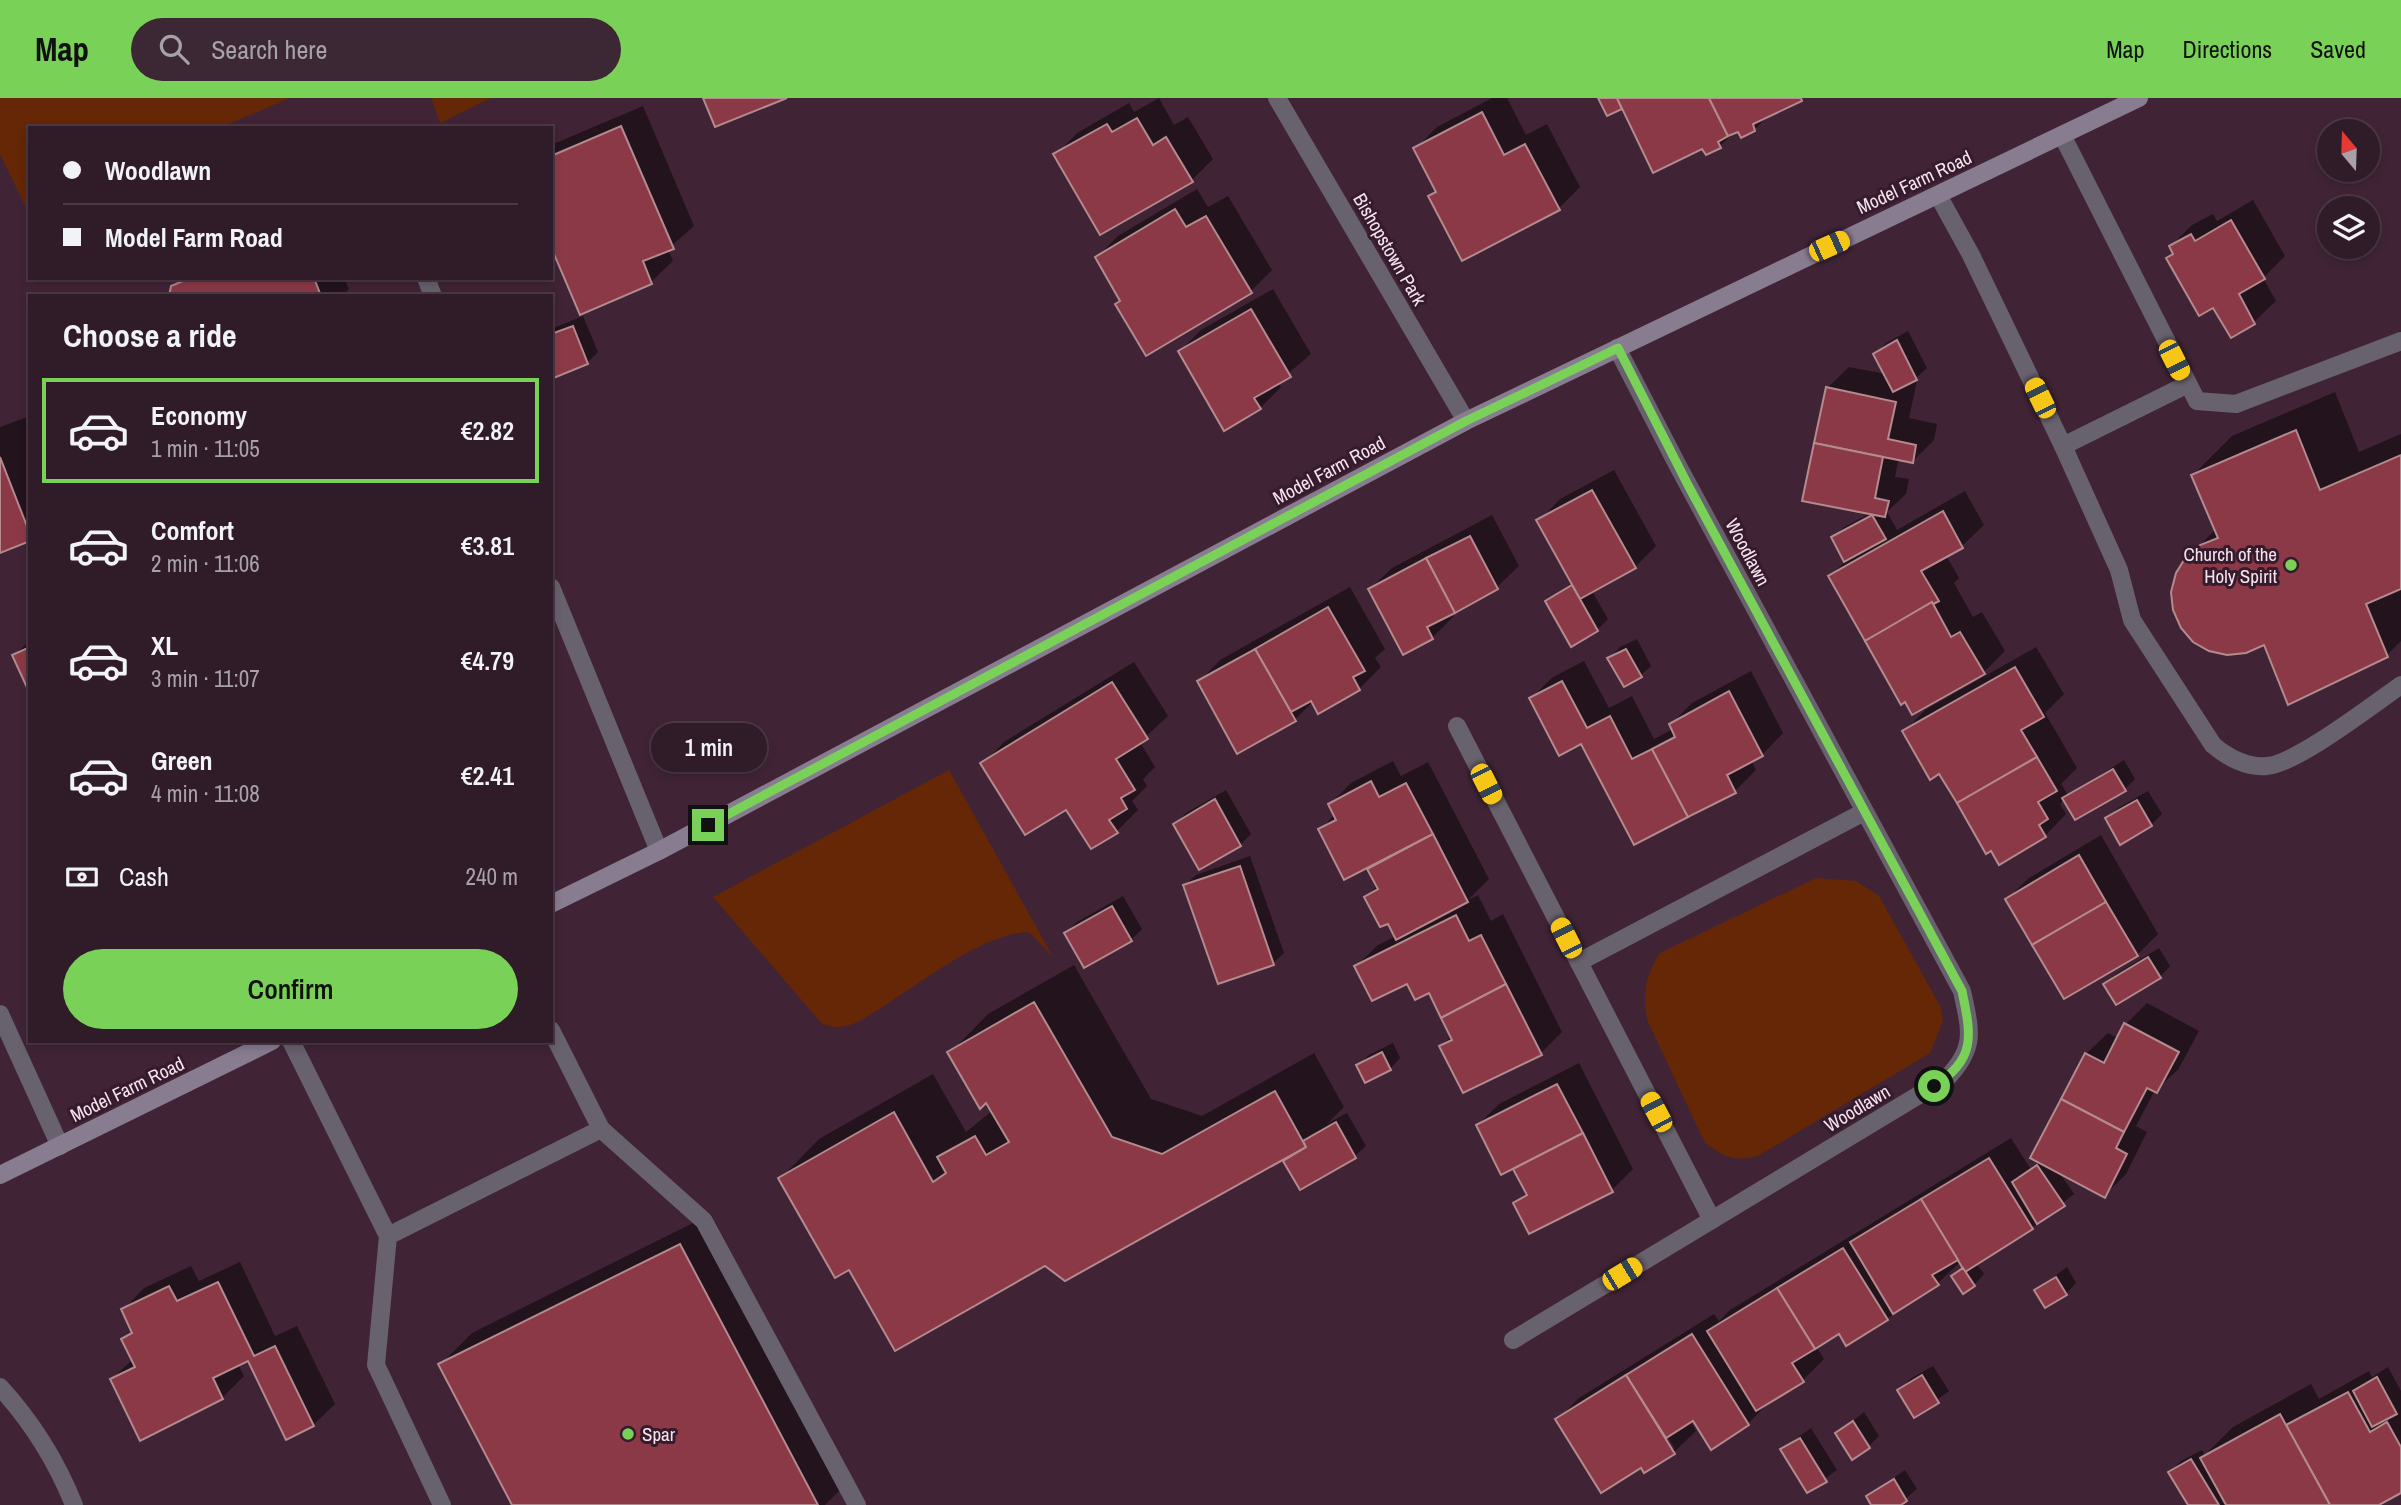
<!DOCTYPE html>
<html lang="en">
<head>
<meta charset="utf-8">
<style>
  body { margin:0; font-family:"Archivo Narrow",sans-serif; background:#3c2834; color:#f1f3f6; height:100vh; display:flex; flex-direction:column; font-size:26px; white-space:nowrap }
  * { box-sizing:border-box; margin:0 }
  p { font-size:23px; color:#a8a1a8 }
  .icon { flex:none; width:38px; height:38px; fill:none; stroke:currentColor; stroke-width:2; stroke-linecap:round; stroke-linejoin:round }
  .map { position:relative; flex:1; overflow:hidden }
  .side { position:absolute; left:28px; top:196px; width:525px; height:749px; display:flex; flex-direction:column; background:#301b28; border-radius:0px; box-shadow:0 4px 10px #0003,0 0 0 2px #4b3945 }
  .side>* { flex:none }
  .guide { position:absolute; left:28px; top:28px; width:525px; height:154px; border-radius:0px; box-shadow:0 4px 10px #0003,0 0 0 2px #4b3945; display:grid; align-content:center; height:154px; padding:0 35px; background:#301b28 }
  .needle { width:46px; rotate:341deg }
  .tools { position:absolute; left:2317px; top:21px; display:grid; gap:14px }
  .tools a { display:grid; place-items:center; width:63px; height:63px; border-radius:50%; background:#301b28; box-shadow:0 4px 10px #0003,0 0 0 2px #4b3945; font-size:35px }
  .end { position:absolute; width:32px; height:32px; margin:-16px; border:9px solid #79d157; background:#111; box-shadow:0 0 0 4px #111 }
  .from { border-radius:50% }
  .bubble { position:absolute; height:49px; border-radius:24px; background:#301b28; box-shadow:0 4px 10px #0003,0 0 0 2px #4b3945; font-size:23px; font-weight:600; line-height:49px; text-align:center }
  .car { position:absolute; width:21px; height:42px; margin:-21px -10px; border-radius:9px; box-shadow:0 0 5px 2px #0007; background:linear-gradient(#f5c518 24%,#345 0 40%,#f5c518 0 76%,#345 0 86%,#f5c518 0) }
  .guide b { display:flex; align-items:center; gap:24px; height:66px; font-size:26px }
  .guide b+b { border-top:2px solid #4b3945 }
  .guide i { width:18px; height:18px; background:#f1f3f6 }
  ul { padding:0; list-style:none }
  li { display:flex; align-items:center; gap:21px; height:105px; margin:0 14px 10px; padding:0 21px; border:4px solid transparent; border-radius:0px }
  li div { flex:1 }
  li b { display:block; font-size:26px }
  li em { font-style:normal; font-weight:600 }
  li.current { border-color:#79d157 }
  li>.icon { width:63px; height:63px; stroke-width:1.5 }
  h2 { padding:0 35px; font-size:32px; line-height:84px }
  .pay { display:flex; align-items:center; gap:18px; height:77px; padding:0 35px; font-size:26px }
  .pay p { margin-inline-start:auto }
  .button { display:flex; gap:14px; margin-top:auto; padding:14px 35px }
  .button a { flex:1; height:80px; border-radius:42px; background:#79d157; color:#111; font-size:28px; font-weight:600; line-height:80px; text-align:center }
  header { display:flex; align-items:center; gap:42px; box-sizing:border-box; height:98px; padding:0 35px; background:#79d157; color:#111 }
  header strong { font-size:33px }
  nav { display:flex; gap:38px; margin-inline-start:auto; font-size:24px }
  .search { width:490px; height:63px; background:#3c2834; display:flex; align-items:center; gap:18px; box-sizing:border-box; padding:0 24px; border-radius:38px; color:#a8a1a8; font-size:26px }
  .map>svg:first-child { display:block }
  .green { fill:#652705 }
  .shadow { fill:#0007; fill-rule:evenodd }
  .building { fill:#8c3947; stroke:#b38a8e; stroke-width:2 }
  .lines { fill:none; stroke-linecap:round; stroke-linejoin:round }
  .service { stroke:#68616e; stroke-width:18 }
  .minor { stroke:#68616e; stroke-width:18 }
  .secondary { stroke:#887c91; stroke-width:18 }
  .route { stroke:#79d157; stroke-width:9 }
  .poi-dot { fill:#79d157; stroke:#351b2c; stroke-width:2.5 }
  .labels { text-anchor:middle; stroke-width:6; stroke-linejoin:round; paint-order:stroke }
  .street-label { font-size:19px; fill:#f5e3ee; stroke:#351b2c }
  .poi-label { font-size:19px; fill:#f5e3ee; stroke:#351b2c; text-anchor:end }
</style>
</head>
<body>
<header>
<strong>Map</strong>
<div class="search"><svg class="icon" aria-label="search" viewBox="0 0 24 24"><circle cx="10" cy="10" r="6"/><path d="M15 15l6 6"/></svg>Search here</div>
<nav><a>Map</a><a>Directions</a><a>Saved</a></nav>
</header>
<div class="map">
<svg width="2401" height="1407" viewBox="0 0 2401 1407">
  <rect width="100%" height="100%" fill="#402436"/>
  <g class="green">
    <path d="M0,0H290L219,30H30V109L26,110L0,56Z"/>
    <path d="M431,0H491L440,25Z"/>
    <path d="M949,672L1053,859L1029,834C980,836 923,884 882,909C869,917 854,929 838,929C833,929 827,927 822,926L713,799Z"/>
    <path d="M1816,780L1856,783L1879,798L1940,908L1943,923L1930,955L1758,1058C1736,1064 1723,1059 1705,1045L1648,924C1642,898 1645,877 1660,855Z"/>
  </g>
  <g class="shadow">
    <path d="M1159,0L1174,27L1188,19L1213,61L1191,83L1056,57L1077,35L1129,5L1134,14Z"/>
    <path d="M1492,0H1507L1526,37L1547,26L1580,89L1559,110L1430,98L1437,92L1415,51L1437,29Z"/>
    <path d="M1600,0H1802L1770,16L1754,32L1734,34L1720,48L1703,49L1623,9L1608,16Z"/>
    <path d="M643,8L694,128L668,151L673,163L651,184L581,214L551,144V47Z"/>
    <path d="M1197,91L1208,109L1228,98L1272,172L1251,193L1122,202L1097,159L1118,138Z"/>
    <path d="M2253,102L2285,158L2263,180L2276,203L2254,224L2231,237L2171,148L2192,127L2213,116L2217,123Z"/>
    <path d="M181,180H344L349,191L342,198H171L173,189Z"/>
    <path d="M1273,191L1311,256L1278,284L1281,289L1260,310L1180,253L1201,232Z"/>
    <path d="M583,218L598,254L587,265L551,279V231Z"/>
    <path d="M1908,233L1927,270L1914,282L1917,283L1909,320L1937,326L1934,342L1913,363L1899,360L1895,379L1909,381L1906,396L1887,414L1897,432L1965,393L1984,427L1962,448L1946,457L1959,480L1954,485L1973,519L1982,514L2005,553L1983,575L1830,478L1846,463L1834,440L1844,429L1871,415L1804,401L1827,290L1849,269L1886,276L1875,256L1886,245Z"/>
    <path d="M2335,294L2359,354L2401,336V543L2387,557L2264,545L2187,460L2216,431L2193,377L2232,338Z"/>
    <path d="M27,319L30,326V442L0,453V329Z"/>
    <path d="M1614,372L1656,448L1635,469L1592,493L1608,521L1597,532L1547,503L1573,484L1539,423L1560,401Z"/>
    <path d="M1492,417L1519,468L1497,489L1451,514L1454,518L1432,540L1404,555L1370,491L1392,470Z"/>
    <path d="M1350,489L1385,551L1375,560L1381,569L1359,591L1313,604L1295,621L1237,653L1199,584L1220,562Z"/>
    <path d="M1637,541L1651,568L1640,578L1610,560L1620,549Z"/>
    <path d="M30,542V591L15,557Z"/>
    <path d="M2036,549L2064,596L2045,615L2077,670L2061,686L2068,697L2124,662L2135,681L2124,692L2065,701L2060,706L2066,716L2045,738L1940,674L1904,634L1925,612Z"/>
    <path d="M1584,563L1609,610L1632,598L1654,641L1673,631L1671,626L1692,605L1751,573L1783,635L1762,657L1751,662L1756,672L1735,693L1635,744L1582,644L1531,600L1553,579Z"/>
    <path d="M1134,564L1168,618L1140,644L1155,669L1143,681L1147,688L1132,703L1138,712L1116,734L983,666L1004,644Z"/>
    <path d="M1393,663L1401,678L1428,664L1489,781L1468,802L1478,797L1491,823L1503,816L1562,934L1541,955L1441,948L1452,938L1429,893L1356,868L1378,847L1396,838L1388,824L1366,799L1378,787L1368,768L1320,732L1335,716L1330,706L1351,685Z"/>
    <path d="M1226,692L1251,736L1240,747L1175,726L1186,715Z"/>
    <path d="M2148,693L2162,716L2151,727L2107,721L2118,710Z"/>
    <path d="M2101,737L2158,836L2137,857L2007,801L2029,780Z"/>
    <path d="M1250,758L1284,855L1273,865L1185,787L1196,777Z"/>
    <path d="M1123,798L1142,831L1131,842L1066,835L1077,824Z"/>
    <path d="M2159,850L2170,868L2160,879L2105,886L2116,876Z"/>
    <path d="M1074,867L1151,1001L1202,1018L1314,955L1344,1009L1328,1025L1347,1015L1366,1048L1355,1058L1285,1063L1292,1056L1045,1166L849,1170L781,1080L819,1041L933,976L966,1034L992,1013L950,955L988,916Z"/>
    <path d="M2147,905L2199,933L2178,972L2155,992L2136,1028L2147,1034L2126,1076L2105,1097L2059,1074L2074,1096L2032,1130L1976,1165L1984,1176L1974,1187L1954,1178L1964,1168L1961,1163L1937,1186L1887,1221L1839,1234L1816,1248L1824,1261L1803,1282L1769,1304L1748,1326L1694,1320L1690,1323L1696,1333L1674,1354L1644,1373L1641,1368L1557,1322L1579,1300L1714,1216L1719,1223L1730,1212L2011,1040L2030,1070L2040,1064L2086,956L2108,935L2118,940L2126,926ZM1663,1331L1675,1351H1671L1660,1333Z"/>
    <path d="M1393,945L1400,960L1390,971L1358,967L1369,957Z"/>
    <path d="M1579,965L1633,1071L1612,1092L1515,1105L1527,1094L1514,1068L1478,1027L1499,1006Z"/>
    <path d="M711,1116L851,1381L825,1407H514L441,1266L472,1235Z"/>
    <path d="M240,1164L275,1238L297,1228L335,1306L313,1327L249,1261L238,1266L244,1278L222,1300L112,1281L133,1261L123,1241L133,1232L123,1212L144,1190L191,1168L199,1183Z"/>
    <path d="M2067,1169L2076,1185L2066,1196L2036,1192Z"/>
    <path d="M1933,1268L1949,1293L1915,1318L1900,1292L1910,1281Z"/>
    <path d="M2388,1269L2401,1293V1393L2376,1407H2190L2170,1374L2181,1363L2202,1352L2205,1357L2233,1329L2311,1286L2319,1301L2369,1273L2372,1279Z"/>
    <path d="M1864,1314L1879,1338L1869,1348L1838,1335Z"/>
    <path d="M1811,1330L1837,1372L1808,1393L1782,1351Z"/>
    <path d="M1905,1372L1917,1391L1898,1407H1873L1868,1398Z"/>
  </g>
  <g class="building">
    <path d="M703,0H787L715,29Z"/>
    <path d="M1598,0H1617L1622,11L1607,18Z"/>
    <path d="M1617,0H1709L1728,38L1718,44L1721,50L1706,57L1702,51L1653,75Z"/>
    <path d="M1709,0H1801L1802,3L1753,26L1755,33L1741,40L1738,34L1728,38Z"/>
    <path d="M1482,14L1504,57L1525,46L1560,112L1462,163L1428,98L1436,94L1413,50Z"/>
    <path d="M1137,20L1153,47L1166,39L1193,84L1100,137L1053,56L1107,26L1112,34Z"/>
    <path d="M621,28L674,151L643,163L652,186L580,217L551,149V58Z"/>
    <path d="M1175,111L1186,129L1206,118L1252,195L1146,258L1115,206L1120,203L1095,159Z"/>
    <path d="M2231,122L2265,181L2239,196L2255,226L2231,240L2213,210L2199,218L2166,160L2173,156L2169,148L2191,136L2195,143Z"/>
    <path d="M190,180H314L321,198H169L171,188Z"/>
    <path d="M1251,211L1291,279L1254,300L1261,311L1224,333L1178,253Z"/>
    <path d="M573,228L588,266L551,281V236Z"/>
    <path d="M1897,242L1917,282L1893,294L1873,256Z"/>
    <path d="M1826,289L1896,304L1888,341L1916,347L1913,365L1814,345Z"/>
    <path d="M2296,332L2320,392L2401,357V491L2366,506L2388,559L2288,607L2264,547L2246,555L2227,557L2209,553L2193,544L2181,530L2173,512L2171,494L2176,475L2186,459L2200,447L2218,440L2191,377Z"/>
    <path d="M1814,345L1883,359L1875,400L1889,403L1885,419L1802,403Z"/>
    <path d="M0,359L30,436V443L0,455Z"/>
    <path d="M1592,392L1636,470L1580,501L1536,422Z"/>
    <path d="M1943,413L1963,450L1921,473L1939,503L1865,543L1828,478Z"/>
    <path d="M1872,417L1886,441L1844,464L1831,439Z"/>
    <path d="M1470,438L1498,491L1455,515L1426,460Z"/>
    <path d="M1426,460L1455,515L1427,529L1433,541L1403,557L1368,491Z"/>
    <path d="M1572,487L1598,533L1571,549L1545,503Z"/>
    <path d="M1932,504L1951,539L1960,534L1985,576L1912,617L1905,604L1901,607L1865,543Z"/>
    <path d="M1328,509L1365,573L1353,579L1360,592L1318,616L1311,603L1291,614L1255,551Z"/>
    <path d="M30,549V596L12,557Z"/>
    <path d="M1255,551L1296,623L1237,656L1197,583Z"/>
    <path d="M1626,551L1642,579L1624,589L1607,560Z"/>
    <path d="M2015,569L2044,619L2021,632L2037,659L1957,705L1939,676L1930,682L1902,633Z"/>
    <path d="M1562,583L1587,630L1610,618L1632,661L1652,651L1688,719L1634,747L1581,646L1559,658L1529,600Z"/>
    <path d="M1112,584L1148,641L1116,661L1135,692L1121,700L1127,711L1109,722L1118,735L1091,751L1066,712L1025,737L980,665Z"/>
    <path d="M1729,593L1763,658L1727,677L1736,695L1688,719L1652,651L1675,639L1669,626Z"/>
    <path d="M2037,659L2057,693L2038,704L2048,721L2039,727L2046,739L1999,767L1991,753L1986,756L1957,705Z"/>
    <path d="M2113,671L2126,693L2075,722L2062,700Z"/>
    <path d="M1371,683L1379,699L1406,685L1433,736L1344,782L1318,731L1336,722L1328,706Z"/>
    <path d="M1215,701L1241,748L1199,772L1173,726Z"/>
    <path d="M2137,702L2152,728L2120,747L2105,720Z"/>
    <path d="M1433,736L1468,804L1396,842L1388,826L1380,829L1364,799L1378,791L1367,771Z"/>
    <path d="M2079,757L2106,804L2032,847L2005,801Z"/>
    <path d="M1240,768L1274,867L1218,886L1183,787Z"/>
    <path d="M2106,804L2138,858L2064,901L2032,847Z"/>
    <path d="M1112,808L1132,843L1084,870L1064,835Z"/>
    <path d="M1456,817L1469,843L1481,837L1506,886L1441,920L1429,895L1415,902L1407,886L1372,903L1354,868Z"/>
    <path d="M2148,859L2161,880L2116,907L2103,886Z"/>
    <path d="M1506,886L1542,957L1463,995L1439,948L1452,942L1441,920Z"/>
    <path d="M1034,904L1112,1039L1162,1056L1275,993L1306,1049L1065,1183L1045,1168L895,1253L849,1172L835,1180L778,1080L894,1014L933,1084L946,1075L937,1059L975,1038L986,1057L1009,1044L986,1005L980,1011L947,954Z"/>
    <path d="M2124,925L2179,954L2157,995L2147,990L2124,1034L2061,1001L2085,955L2104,965Z"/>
    <path d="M1382,954L1391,972L1365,985L1356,967Z"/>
    <path d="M1557,986L1583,1035L1501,1077L1476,1027Z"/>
    <path d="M2061,1001L2124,1034L2116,1050L2127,1056L2105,1100L2030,1060Z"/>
    <path d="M1336,1024L1356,1060L1300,1092L1283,1063L1306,1049L1303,1043Z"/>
    <path d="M1583,1035L1613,1094L1529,1136L1513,1105L1527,1097L1513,1071Z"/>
    <path d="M1989,1060L2033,1131L1965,1174L1921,1101Z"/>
    <path d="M2037,1067L2065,1108L2037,1126L2012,1084Z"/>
    <path d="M1921,1101L1958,1162L1932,1177L1939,1187L1893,1216L1850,1144Z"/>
    <path d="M680,1146L818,1407H512L438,1266Z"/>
    <path d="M1843,1150L1888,1222L1846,1248L1839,1236L1815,1251L1777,1190Z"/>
    <path d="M1963,1170L1975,1188L1963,1196L1951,1178Z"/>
    <path d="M2056,1179L2067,1197L2045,1210L2034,1192Z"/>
    <path d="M218,1184L254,1258L275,1248L314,1328L286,1342L248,1263L213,1280L223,1301L140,1343L110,1281L135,1269L121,1241L132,1235L121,1211L169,1188L177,1203Z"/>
    <path d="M1777,1190L1815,1251L1792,1265L1804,1284L1756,1313L1707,1233Z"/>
    <path d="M1692,1236L1749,1327L1711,1352L1693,1323L1666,1340L1626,1277Z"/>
    <path d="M1626,1277L1675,1356L1644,1375L1641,1370L1601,1395L1555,1321Z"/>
    <path d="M1922,1277L1939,1305L1914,1320L1897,1292Z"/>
    <path d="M2377,1279L2397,1316L2372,1329L2353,1293Z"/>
    <path d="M2348,1294L2370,1334L2387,1324L2401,1349V1395L2379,1407H2330L2286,1327Z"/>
    <path d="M2280,1316L2330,1407H2226L2200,1360Z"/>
    <path d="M1853,1323L1870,1350L1852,1362L1835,1335Z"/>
    <path d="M1800,1340L1827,1384L1807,1395L1780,1351Z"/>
    <path d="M2191,1361L2219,1407H2188L2168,1374Z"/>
    <path d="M1894,1381L1907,1403L1901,1407H1871L1866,1398Z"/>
  </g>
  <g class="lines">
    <g class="service">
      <path d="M2062,37L2197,303L2236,306L2401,243"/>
      <path d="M1938,97L1971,157L2063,348L2119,472L2132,522L2213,647C2227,659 2247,670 2267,668C2296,666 2374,606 2401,587"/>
      <path d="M2063,348L2186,287"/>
      <path d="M0,916L60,1048"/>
      <path d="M291,943L388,1138L601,1031L551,932"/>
      <path d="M601,1031L704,1123L857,1407"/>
      <path d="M388,1138L376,1267L442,1407"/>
    </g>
    <g class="minor">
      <path d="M1277,0L1466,323"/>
      <path d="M426,180L433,198"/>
      <path d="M551,489L659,753"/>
      <path d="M1457,628L1712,1122"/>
      <path d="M1579,864L1864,714"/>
      <path d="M1513,1242L1947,980C1977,949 1970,931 1962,893L1678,368L1617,250"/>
      <path d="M0,1289C33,1325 56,1362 74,1407"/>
    </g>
    <g class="secondary">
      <path d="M551,806L659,753L1466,323L2139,0"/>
      <path d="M0,1077L272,943"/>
    </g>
  </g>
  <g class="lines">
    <path class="route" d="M708,727L1466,323L1618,250L1689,389L1962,893C1971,937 1977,961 1934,988"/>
  </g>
  <g class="poi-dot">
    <circle cx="2291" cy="467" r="7"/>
    <circle cx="628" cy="1336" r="7"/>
  </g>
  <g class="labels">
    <g class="street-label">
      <text transform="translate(1914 84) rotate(-25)" y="7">Model Farm Road</text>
      <text transform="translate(1390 151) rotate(60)" y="7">Bishopstown Park</text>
      <text transform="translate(1329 372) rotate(-28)" y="7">Model Farm Road</text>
      <text transform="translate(1748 454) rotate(62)" y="7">Woodlawn</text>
      <text transform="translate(127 991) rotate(-26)" y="7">Model Farm Road</text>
      <text transform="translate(1857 1010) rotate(-31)" y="7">Woodlawn</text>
    </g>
    <g class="poi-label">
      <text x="2277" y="463">Church of the<tspan x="2277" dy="22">Holy Spirit</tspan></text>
      <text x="642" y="1343" text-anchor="start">Spar</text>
    </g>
  </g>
</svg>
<div class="tools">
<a><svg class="needle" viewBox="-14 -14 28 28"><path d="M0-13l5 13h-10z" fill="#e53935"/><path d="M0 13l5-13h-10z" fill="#a8a1a8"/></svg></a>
<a><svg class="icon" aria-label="layers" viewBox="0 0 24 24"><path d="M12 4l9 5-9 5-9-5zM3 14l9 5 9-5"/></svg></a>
</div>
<i class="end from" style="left:1934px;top:988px"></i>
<i class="end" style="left:708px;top:727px"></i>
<div class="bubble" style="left:651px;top:625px;width:116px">1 min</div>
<i class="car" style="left:1829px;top:148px;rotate:66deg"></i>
<i class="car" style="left:2174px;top:262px;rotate:153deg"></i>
<i class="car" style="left:2040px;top:300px;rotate:334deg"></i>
<i class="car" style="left:1486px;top:686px;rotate:153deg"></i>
<i class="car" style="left:1566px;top:840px;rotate:333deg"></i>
<i class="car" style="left:1656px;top:1014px;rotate:332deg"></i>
<i class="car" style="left:1622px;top:1176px;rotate:59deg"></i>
<div class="guide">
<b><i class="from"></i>Woodlawn</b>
<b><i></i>Model Farm Road</b>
</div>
<section class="side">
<h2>Choose a ride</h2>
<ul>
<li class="current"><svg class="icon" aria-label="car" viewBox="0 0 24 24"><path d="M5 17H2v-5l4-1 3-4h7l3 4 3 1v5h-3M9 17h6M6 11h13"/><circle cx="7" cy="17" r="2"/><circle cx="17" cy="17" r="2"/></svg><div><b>Economy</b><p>1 min · 11:05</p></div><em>€2.82</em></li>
<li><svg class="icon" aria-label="car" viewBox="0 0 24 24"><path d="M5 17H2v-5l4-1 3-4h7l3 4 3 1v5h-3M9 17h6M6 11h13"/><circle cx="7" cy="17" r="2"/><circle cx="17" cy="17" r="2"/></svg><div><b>Comfort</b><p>2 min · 11:06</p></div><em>€3.81</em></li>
<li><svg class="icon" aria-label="car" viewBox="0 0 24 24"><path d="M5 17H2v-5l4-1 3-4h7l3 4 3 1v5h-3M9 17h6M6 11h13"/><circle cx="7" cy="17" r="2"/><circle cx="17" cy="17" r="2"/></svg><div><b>XL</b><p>3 min · 11:07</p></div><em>€4.79</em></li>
<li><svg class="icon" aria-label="car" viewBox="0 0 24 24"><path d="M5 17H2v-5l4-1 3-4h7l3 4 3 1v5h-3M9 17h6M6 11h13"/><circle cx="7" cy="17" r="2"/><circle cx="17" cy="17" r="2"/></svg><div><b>Green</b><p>4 min · 11:08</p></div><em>€2.41</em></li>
</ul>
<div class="pay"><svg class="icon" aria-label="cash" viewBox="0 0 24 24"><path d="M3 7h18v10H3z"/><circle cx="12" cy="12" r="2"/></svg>Cash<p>240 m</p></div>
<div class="button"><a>Confirm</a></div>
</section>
</div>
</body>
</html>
